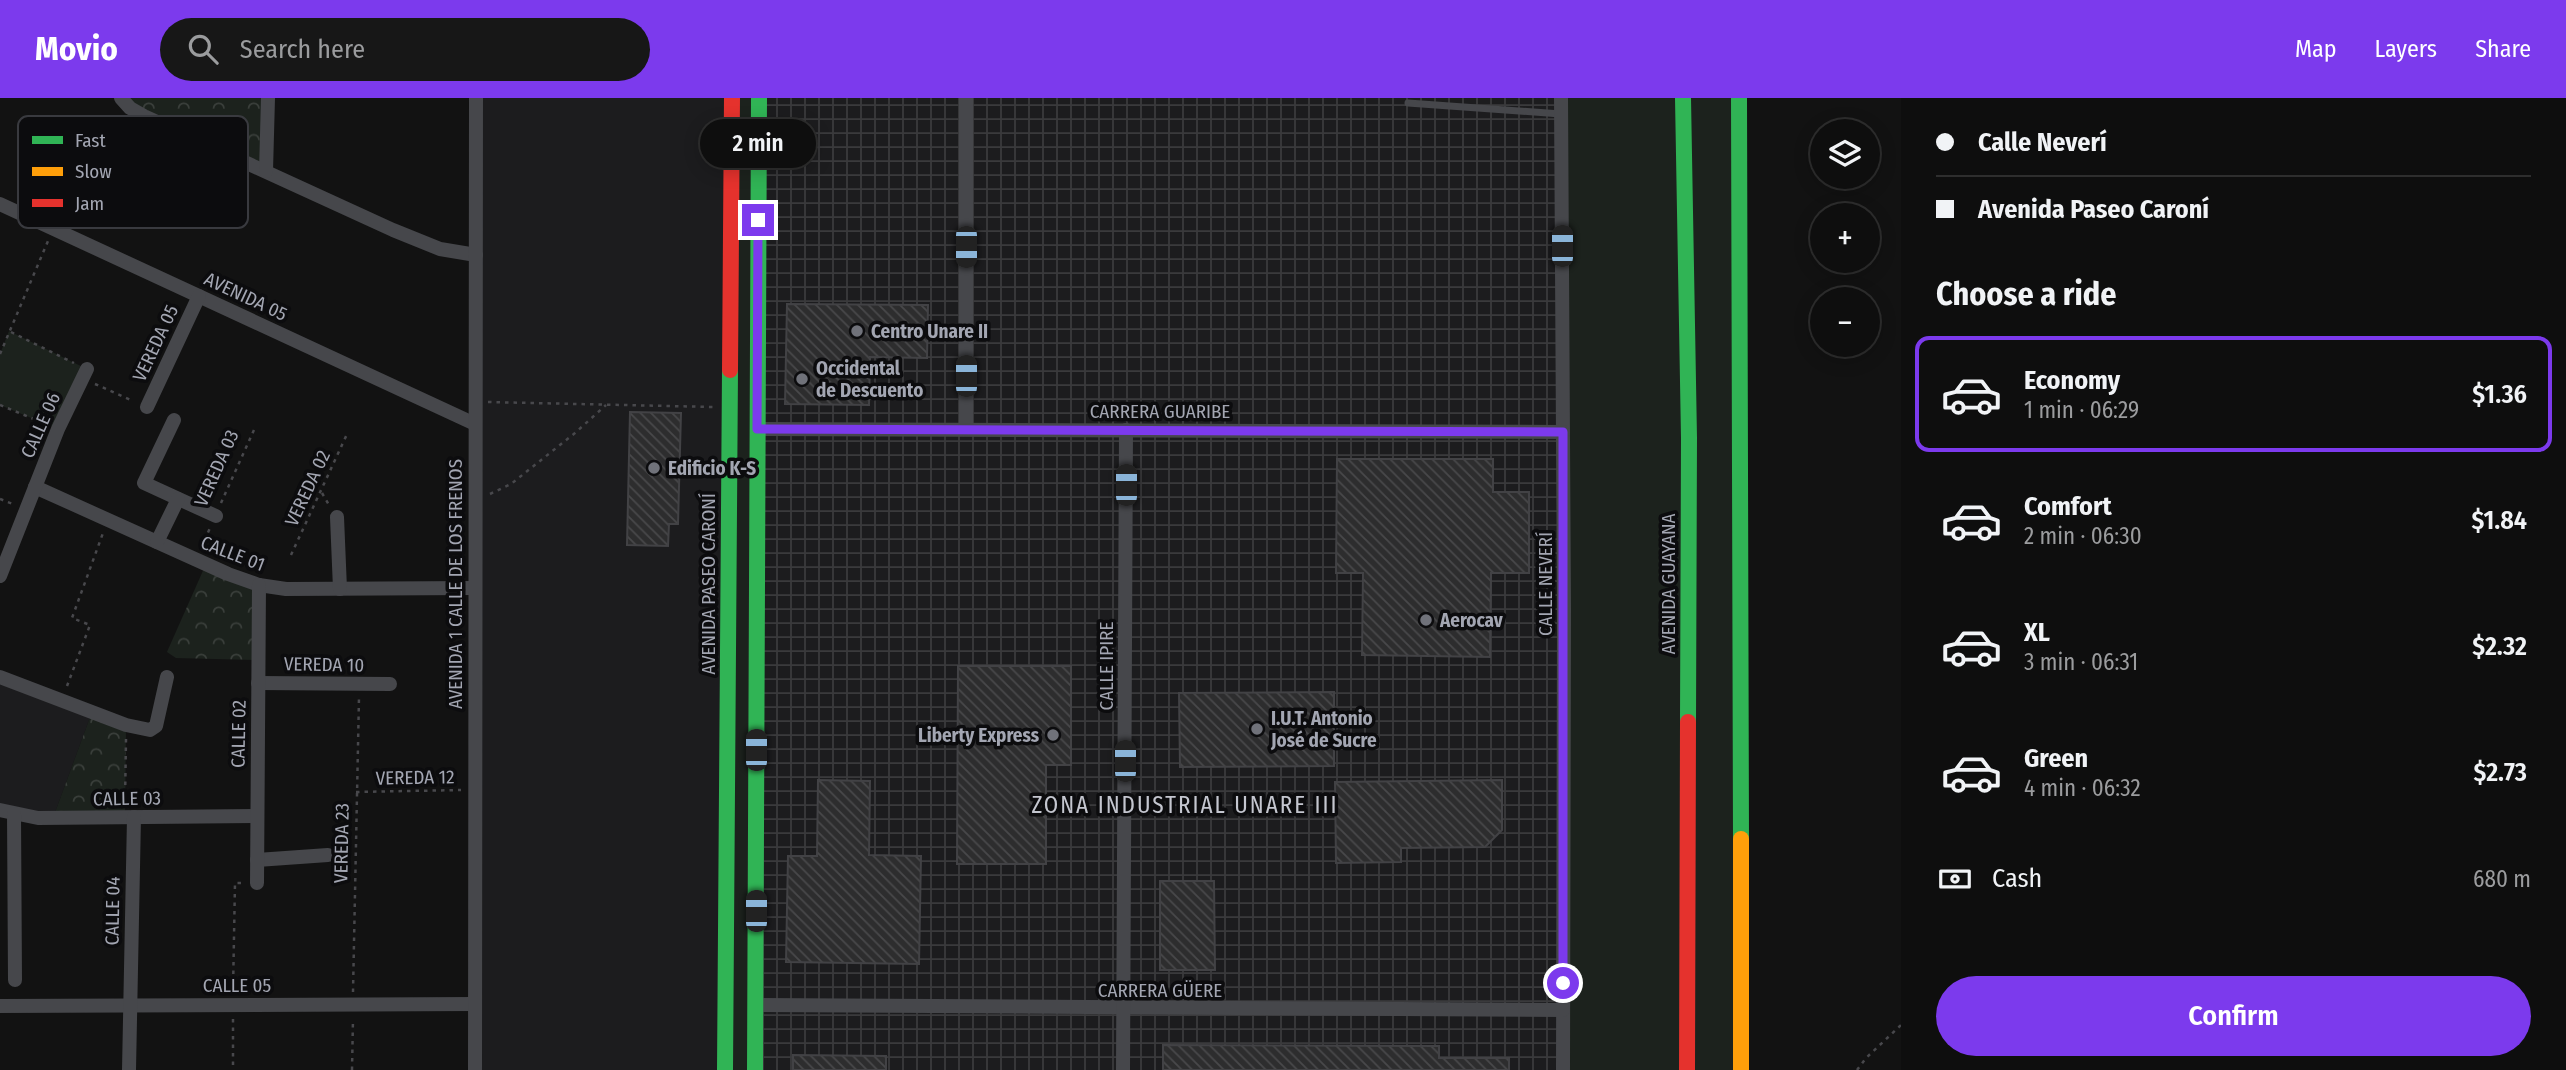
<!DOCTYPE html>
<html lang="en">
<head>
<meta charset="utf-8">
<style>
  body { margin:0; font-family:"Fira Sans Condensed",sans-serif; background:#171717; color:#f1f3f6; height:100vh; display:flex; flex-direction:column; font-size:26px; white-space:nowrap }
  * { box-sizing:border-box; margin:0 }
  p { font-size:23px; color:#9b9c9e }
  .icon { flex:none; width:38px; height:38px; fill:none; stroke:currentColor; stroke-width:2; stroke-linecap:round; stroke-linejoin:round }
  .map { position:relative; flex:1; overflow:hidden }
  .panel { display:flex; flex-direction:column; background:#0e0e0e; width:665px }
  .panel>* { flex:none }
  .hud { display:grid; align-content:center; height:154px; padding:0 35px; background:#0e0e0e }
  .controls { position:absolute; left:1810px; top:21px; display:grid; gap:14px }
  .controls a { display:grid; place-items:center; width:70px; height:70px; border-radius:50%; background:#0e0e0e; box-shadow:0 4px 18px #0003,0 0 0 2px #2e2e2e; font-size:35px }
  .end { position:absolute; width:32px; height:32px; margin:-16px; border:9px solid #7c3aed; background:#fff; box-shadow:0 0 0 4px #fff }
  .from { border-radius:50% }
  .bubble { position:absolute; height:49px; border-radius:24px; background:#0e0e0e; box-shadow:0 4px 18px #0003,0 0 0 2px #2e2e2e; font-size:23px; font-weight:600; line-height:49px; text-align:center }
  .car { position:absolute; width:21px; height:42px; margin:-21px -10px; border-radius:9px; box-shadow:0 0 5px 2px #0007; background:linear-gradient(#222 24%,#8ab4d8 0 40%,#222 0 76%,#8ab4d8 0 86%,#222 0) }
  .hud b { display:flex; align-items:center; gap:24px; height:66px; font-size:26px }
  .hud b+b { border-top:2px solid #2e2e2e }
  .hud i { width:18px; height:18px; background:#f1f3f6 }
  ul { padding:0; list-style:none }
  li { display:flex; align-items:center; gap:21px; height:116px; margin:0 14px 10px; padding:0 21px; border:4px solid transparent; border-radius:14px }
  li div { flex:1 }
  li b { display:block; font-size:26px }
  li em { font-style:normal; font-weight:600 }
  li.selected { border-color:#7c3aed }
  li>.icon { width:63px; height:63px; stroke-width:1.5 }
  h2 { padding:0 35px; font-size:32px; line-height:84px }
  .pay { display:flex; align-items:center; gap:18px; height:77px; padding:0 35px; font-size:26px }
  .pay p { margin-inline-start:auto }
  .action { display:flex; gap:14px; margin-top:auto; padding:14px 35px }
  .action a { flex:1; height:80px; border-radius:42px; background:#7c3aed; color:#fff; font-size:28px; font-weight:600; line-height:80px; text-align:center }
  header { display:flex; align-items:center; gap:42px; box-sizing:border-box; height:98px; padding:0 35px; background:#7c3aed; color:#fff }
  header strong { font-size:33px }
  nav { display:flex; gap:38px; margin-inline-start:auto; font-size:24px }
  .search { width:490px; height:63px; background:#171717; display:flex; align-items:center; gap:18px; box-sizing:border-box; padding:0 24px; border-radius:38px; color:#9b9c9e; font-size:26px }
  main { display:flex; flex:1; min-height:0 }
  .map>svg:first-child { display:block }
  .built { fill:#1c1c1e }
  .industrial { fill:url(#industrial-grid) }
  .grass { fill:#1c221d }
  .park { fill:url(#park-crowns) }
  .building { fill:url(#building-back-hatch); stroke:#424245; stroke-width:2 }
  .lines { fill:none; stroke-linecap:round; stroke-linejoin:round }
  .path { stroke:#48484c; stroke-width:2.5; stroke-dasharray:3.5 5; stroke-linecap:butt }
  .lane { stroke:#46474b; stroke-width:7 }
  .street { stroke:#46474b; stroke-width:14 }
  .fast { stroke:#30b455; stroke-width:16 }
  .slow { stroke:#ff9f0a; stroke-width:16 }
  .jam { stroke:#e5322d; stroke-width:16 }
  .route { stroke:#7c3aed; stroke-width:9 }
  .poi-dot { fill:#70727a; stroke:#0c0c0e; stroke-width:2.5 }
  .labels { text-anchor:middle; stroke-width:7; stroke-linejoin:round; paint-order:stroke }
  .street-label { font-size:19px; fill:#a3a6b2; stroke:#0c0c0e }
  .poi-label { font-size:19px; font-weight:bold; fill:#a3a6b2; stroke:#0c0c0e; text-anchor:start }
  .quarter-label { font-size:23px; letter-spacing:2px; fill:#c4c6cf; stroke:#0c0c0e }
  .key { fill:#0c0c0e; stroke:#393a3f; stroke-width:2 }
  .key-label { font-size:19px; fill:#a3a6b2 }
</style>
</head>
<body>
<header>
<strong>Movio</strong>
<div class="search"><svg class="icon" aria-label="search" viewBox="0 0 24 24"><circle cx="10" cy="10" r="6"/><path d="M15 15l6 6"/></svg>Search here</div>
<nav><a>Map</a><a>Layers</a><a>Share</a></nav>
</header>
<main>
<div class="map">
<svg width="1901" height="972" viewBox="0 0 1901 972">
  <defs>
    <pattern id="industrial-grid" width="8" height="8" patternUnits="userSpaceOnUse" patternTransform="scale(1.75)"><rect width="8" height="8" fill="#1c1c1e"/><path d="M0 4h8M4 0v8" fill="none" stroke="#3a3a3c"/></pattern>
    <pattern id="park-crowns" width="20" height="18" patternUnits="userSpaceOnUse" patternTransform="scale(1.75)"><rect width="20" height="18" fill="#1c221d"/><path d="M2 6a3 3 0 1 1 6 0M12 15a3 3 0 1 1 6 0" fill="none" stroke="#3a3f3b"/></pattern>
    <pattern id="building-back-hatch" width="6" height="6" patternUnits="userSpaceOnUse" patternTransform="scale(1.75)"><rect width="6" height="6" fill="#2d2d2e"/><path d="M-1 5l2 2M0 0l6 6M5-1l2 2" fill="none" stroke="#48484a"/></pattern>
  </defs>
  <rect width="100%" height="100%" fill="#121212"/>
  <g class="built">
    <path d="M476,0H732L725,972H475Z"/>
    <path d="M0,579L92,614L53,720L0,712Z"/>
  </g>
  <path class="industrial" d="M759,0H1565L1564,972H755Z"/>
  <g class="grass">
    <path d="M732,0H759L755,972H725Z"/>
    <path d="M1565,0H1739L1741,972H1563Z"/>
    <path d="M9,233L87,271L58,331L0,307V256Z"/>
  </g>
  <g class="park">
    <path d="M122,0H268L266,73Z"/>
    <path d="M206,466L259,487L258,562L176,560L167,554Z"/>
    <path d="M92,614L126,627L125,719L53,720Z"/>
  </g>
  <g class="building">
    <path d="M787,206L928,207L927,260L870,259L869,307L785,306Z"/>
    <path d="M630,314L681,315L678,426H669L668,448L627,447Z"/>
    <path d="M1337,361H1493V394H1529V475H1491L1490,559L1362,557L1363,475H1336Z"/>
    <path d="M958,568H1071V667H1046V766H957Z"/>
    <path d="M1334,594V668L1180,669L1179,595Z"/>
    <path d="M818,682L870,683L869,757L921,758L919,866L786,864L788,758H817Z"/>
    <path d="M1502,682V732L1485,749L1401,750V764L1336,765L1335,684Z"/>
    <path d="M1160,783H1214L1215,872H1160Z"/>
    <path d="M1163,947L1439,948V960H1509V972H1163Z"/>
    <path d="M793,957L886,958V972H793Z"/>
  </g>
  <g class="lines">
    <g class="path">
      <path d="M11,234L74,265"/>
      <path d="M0,256L48,143"/>
      <path d="M95,286L133,303"/>
      <path d="M488,304L713,309"/>
      <path d="M0,307L46,326"/>
      <path d="M322,395L329,407"/>
      <path d="M490,396L511,386L575,335L606,307"/>
      <path d="M0,401L13,406"/>
      <path d="M221,405L254,332"/>
      <path d="M201,450L210,430"/>
      <path d="M291,457L348,334"/>
      <path d="M67,588L90,527L72,520L103,435"/>
      <path d="M356,694L461,692"/>
      <path d="M125,704L126,641"/>
      <path d="M233,893L235,785H243"/>
      <path d="M353,894L359,599"/>
      <path d="M233,921V972"/>
      <path d="M352,972L353,921"/>
      <path d="M1857,972L1866,960L1901,927"/>
    </g>
    <path class="lane" d="M1408,5L1561,16"/>
    <g class="street">
      <path d="M121,0L130,10L144,18L393,132L440,151L476,157"/>
      <path d="M1561,0L1564,510L1563,972"/>
      <path d="M266,73L268,0"/>
      <path d="M0,106L475,326"/>
      <path d="M147,309L199,198"/>
      <path d="M174,322L144,385L216,418"/>
      <path d="M757,331L1563,334"/>
      <path d="M966,331V0"/>
      <path d="M35,389L228,476L259,487L286,491L475,490"/>
      <path d="M337,419L340,491"/>
      <path d="M157,444L178,401"/>
      <path d="M0,478L58,331L87,271"/>
      <path d="M0,579L126,627L150,632L156,628L167,579"/>
      <path d="M258,585L390,586"/>
      <path d="M0,712L38,720L256,718"/>
      <path d="M14,716L15,882"/>
      <path d="M257,762L328,757"/>
      <path d="M257,785L259,487"/>
      <path d="M756,907L1563,912"/>
      <path d="M0,908L475,906"/>
      <path d="M129,972L134,719"/>
      <path d="M475,972L476,0"/>
      <path d="M1123,972L1126,332"/>
    </g>
    <g class="fast">
      <path d="M1683,0L1689,340L1688,624"/>
      <path d="M1739,0L1741,741"/>
      <path d="M725,972L730,272"/>
      <path d="M755,972L759,0"/>
    </g>
    <path class="slow" d="M1741,741V972"/>
    <g class="jam">
      <path d="M730,272L732,0"/>
      <path d="M1687,972L1688,624"/>
    </g>
  </g>
  <g class="lines">
    <path class="route" d="M758,122L757,331L1563,334V885"/>
  </g>
  <g class="poi-dot">
    <circle cx="857" cy="233" r="7"/>
    <circle cx="802" cy="281" r="7"/>
    <circle cx="654" cy="370" r="7"/>
    <circle cx="1426" cy="522" r="7"/>
    <circle cx="1257" cy="631" r="7"/>
    <circle cx="1053" cy="637" r="7"/>
  </g>
  <g class="labels">
    <g class="street-label">
      <text transform="translate(246 198) rotate(25)" y="7">AVENIDA 05</text>
      <text transform="translate(155 245) rotate(-65)" y="7">VEREDA 05</text>
      <text x="1160" y="320">CARRERA GUARIBE</text>
      <text transform="translate(40 327) rotate(-66)" y="7">CALLE 06</text>
      <text transform="translate(216 370) rotate(-66)" y="7">VEREDA 03</text>
      <text transform="translate(307 390) rotate(-65)" y="7">VEREDA 02</text>
      <text transform="translate(233 455) rotate(21)" y="7">CALLE 01</text>
      <text transform="translate(455 486) rotate(-90)" y="7">AVENIDA 1 CALLE DE LOS FRENOS</text>
      <text transform="translate(708 486) rotate(-90)" y="7">AVENIDA PASEO CARONÍ</text>
      <text transform="translate(1545 486) rotate(-90)" y="7">CALLE NEVERÍ</text>
      <text transform="translate(1668 486) rotate(-90)" y="7">AVENIDA GUAYANA</text>
      <text transform="translate(324 566) rotate(1)" y="7">VEREDA 10</text>
      <text transform="translate(1106 568) rotate(-90)" y="7">CALLE IPIRE</text>
      <text transform="translate(238 636) rotate(-89)" y="7">CALLE 02</text>
      <text transform="translate(415 679) rotate(-1)" y="7">VEREDA 12</text>
      <text transform="translate(127 700) rotate(-1)" y="7">CALLE 03</text>
      <text transform="translate(341 745) rotate(-89)" y="7">VEREDA 23</text>
      <text transform="translate(112 813) rotate(-89)" y="7">CALLE 04</text>
      <text x="237" y="894">CALLE 05</text>
      <text x="1160" y="899">CARRERA GÜERE</text>
    </g>
    <g class="poi-label">
      <text x="871" y="240">Centro Unare II</text>
      <text x="816" y="277">Occidental<tspan x="816" dy="22">de Descuento</tspan></text>
      <text x="668" y="377">Edificio K-S</text>
      <text x="1440" y="529">Aerocav</text>
      <text x="1271" y="627">I.U.T. Antonio<tspan x="1271" dy="22">José de Sucre</tspan></text>
      <text x="1039" y="644" text-anchor="end">Liberty Express</text>
    </g>
    <g class="quarter-label">
      <text x="1185" y="715">ZONA INDUSTRIAL UNARE III</text>
    </g>
  </g>
  <rect x="18" y="18" width="230" height="112" rx="10" class="key"/>
  <rect x="32" y="38" width="31" height="8" fill="#30b455"/>
  <rect x="32" y="69" width="31" height="9" fill="#ff9f0a"/>
  <rect x="32" y="101" width="31" height="8" fill="#e5322d"/>
  <g class="key-label">
    <text x="75" y="49">Fast</text>
    <text x="75" y="80">Slow</text>
    <text x="75" y="112">Jam</text>
  </g>
</svg>
<div class="controls">
<a><svg class="icon" aria-label="layers" viewBox="0 0 24 24"><path d="M12 4l9 5-9 5-9-5zM3 14l9 5 9-5"/></svg></a>
<a>+</a>
<a>−</a>
</div>
<i class="end from" style="left:1563px;top:885px"></i>
<i class="end" style="left:758px;top:122px"></i>
<div class="bubble" style="left:700px;top:21px;width:116px">2 min</div>
<i class="car" style="left:1562px;top:148px;rotate:0deg"></i>
<i class="car" style="left:966px;top:149px;rotate:180deg"></i>
<i class="car" style="left:966px;top:278px;rotate:0deg"></i>
<i class="car" style="left:1126px;top:387px;rotate:0deg"></i>
<i class="car" style="left:756px;top:652px;rotate:0deg"></i>
<i class="car" style="left:1125px;top:663px;rotate:0deg"></i>
<i class="car" style="left:756px;top:813px;rotate:0deg"></i>
</div>
<section class="panel">
<div class="hud">
<b><i class="from"></i>Calle Neverí</b>
<b><i></i>Avenida Paseo Caroní</b>
</div>
<h2>Choose a ride</h2>
<ul>
<li class="selected"><svg class="icon" aria-label="car" viewBox="0 0 24 24"><path d="M5 17H2v-5l4-1 3-4h7l3 4 3 1v5h-3M9 17h6M6 11h13"/><circle cx="7" cy="17" r="2"/><circle cx="17" cy="17" r="2"/></svg><div><b>Economy</b><p>1 min · 06:29</p></div><em>$1.36</em></li>
<li><svg class="icon" aria-label="car" viewBox="0 0 24 24"><path d="M5 17H2v-5l4-1 3-4h7l3 4 3 1v5h-3M9 17h6M6 11h13"/><circle cx="7" cy="17" r="2"/><circle cx="17" cy="17" r="2"/></svg><div><b>Comfort</b><p>2 min · 06:30</p></div><em>$1.84</em></li>
<li><svg class="icon" aria-label="car" viewBox="0 0 24 24"><path d="M5 17H2v-5l4-1 3-4h7l3 4 3 1v5h-3M9 17h6M6 11h13"/><circle cx="7" cy="17" r="2"/><circle cx="17" cy="17" r="2"/></svg><div><b>XL</b><p>3 min · 06:31</p></div><em>$2.32</em></li>
<li><svg class="icon" aria-label="car" viewBox="0 0 24 24"><path d="M5 17H2v-5l4-1 3-4h7l3 4 3 1v5h-3M9 17h6M6 11h13"/><circle cx="7" cy="17" r="2"/><circle cx="17" cy="17" r="2"/></svg><div><b>Green</b><p>4 min · 06:32</p></div><em>$2.73</em></li>
</ul>
<div class="pay"><svg class="icon" aria-label="cash" viewBox="0 0 24 24"><path d="M3 7h18v10H3z"/><circle cx="12" cy="12" r="2"/></svg>Cash<p>680 m</p></div>
<div class="action"><a>Confirm</a></div>
</section>
</main>
</body>
</html>
